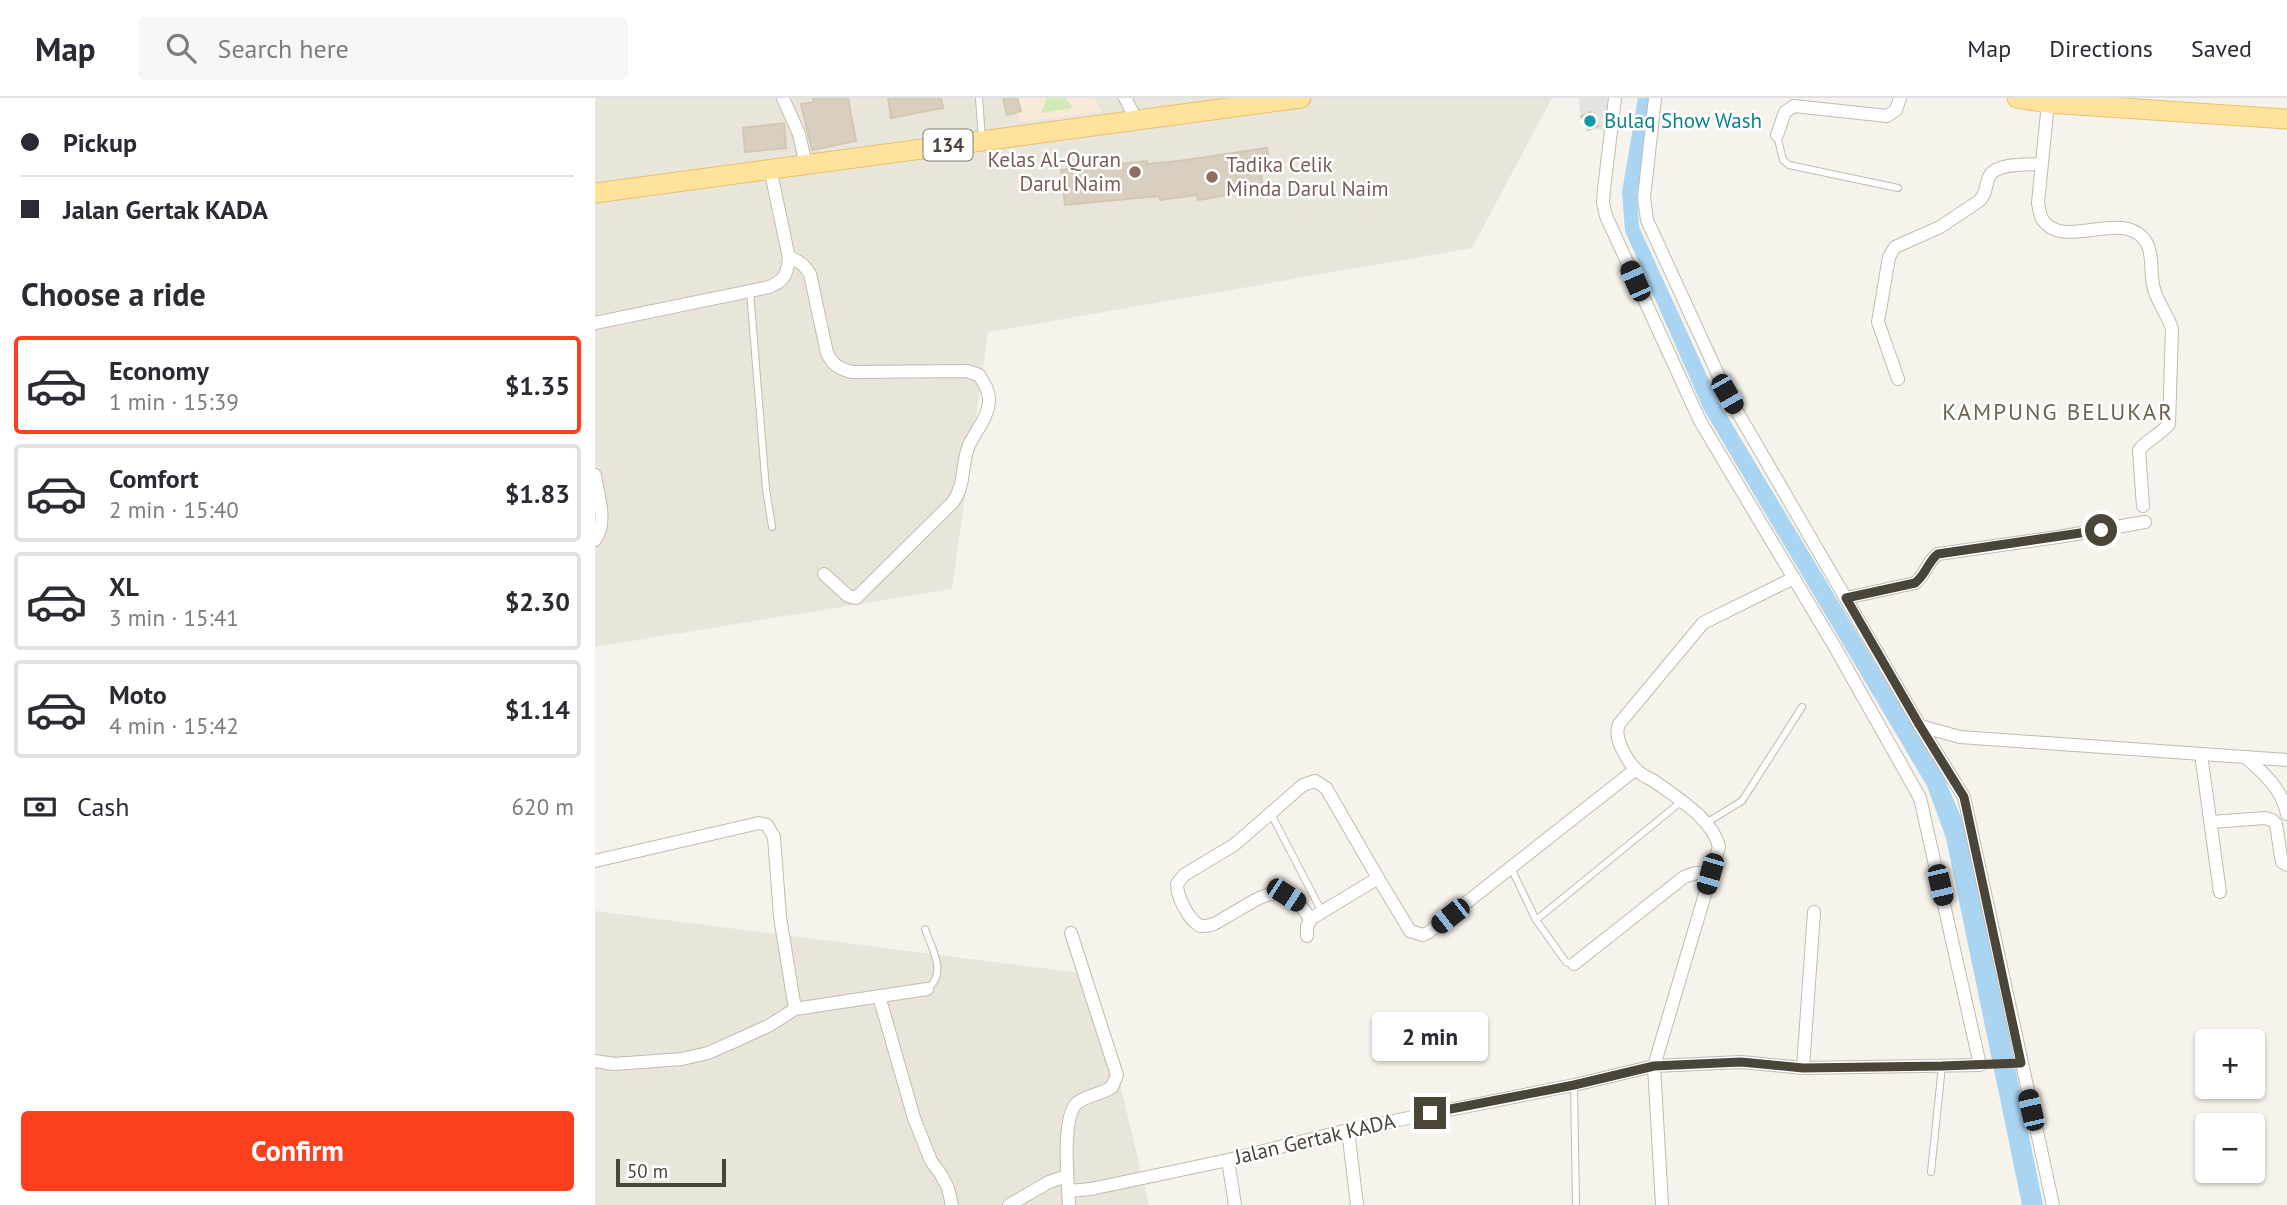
<!DOCTYPE html>
<html lang="en">
<head>
<meta charset="utf-8">
<style>
  body { margin:0; font-family:"PT Sans",sans-serif; background:#f7f7f7; color:#2b2b33; height:100vh; display:flex; flex-direction:column; font-size:26px; white-space:nowrap }
  * { box-sizing:border-box; margin:0 }
  p { font-size:23px; color:#7c7c81 }
  .icon { flex:none; width:38px; height:38px; fill:none; stroke:currentColor; stroke-width:2; stroke-linecap:round; stroke-linejoin:round }
  .map { position:relative; flex:1; overflow:hidden }
  .details { display:flex; flex-direction:column; background:#fff; width:595px }
  .details>* { flex:none }
  .banner { display:grid; align-content:center; height:154px; padding:0 21px; background:#fff }
  .controls { position:absolute; left:1600px; top:931px; display:grid; gap:14px }
  .controls a { display:grid; place-items:center; width:70px; height:70px; border-radius:7px; background:#fff; box-shadow:0 2px 5px #0004; font-size:35px }
  .scale { position:absolute; left:21px; bottom:18px; width:110px; box-sizing:border-box; padding-left:7px; border:4px solid #4b4439; border-top:0; font-size:19px; line-height:24px; white-space:nowrap; color:#4b4439; -webkit-text-stroke:5px #fff; paint-order:stroke }
  .end { position:absolute; width:32px; height:32px; margin:-16px; border:9px solid #4b4439; background:#fff; box-shadow:0 0 0 4px #fff }
  .from { border-radius:50% }
  .bubble { position:absolute; height:49px; border-radius:7px; background:#fff; box-shadow:0 2px 5px #0004; font-size:23px; font-weight:700; line-height:49px; text-align:center }
  .car { position:absolute; width:21px; height:42px; margin:-21px -10px; border-radius:9px; box-shadow:0 0 5px 2px #0007; background:linear-gradient(#222 24%,#8ab4d8 0 40%,#222 0 76%,#8ab4d8 0 86%,#222 0) }
  .banner b { display:flex; align-items:center; gap:24px; height:66px; font-size:26px }
  .banner b+b { border-top:2px solid #e1e1e2 }
  .banner i { width:18px; height:18px; background:#2b2b33 }
  ul { padding:0; list-style:none }
  li { display:flex; align-items:center; gap:21px; height:98px; margin:0 14px 10px; padding:0 7px; border:4px solid #e1e1e2; border-radius:7px }
  li div { flex:1 }
  li b { display:block; font-size:26px }
  li em { font-style:normal; font-weight:700 }
  li.selected { border-color:#fc3f1d }
  li>.icon { width:63px; height:63px; stroke-width:1.5 }
  h2 { padding:0 21px; font-size:32px; line-height:84px }
  .pay { display:flex; align-items:center; gap:18px; height:77px; padding:0 21px; font-size:26px }
  .pay p { margin-inline-start:auto }
  .primary-button { display:flex; gap:14px; margin-top:auto; padding:14px 21px }
  .primary-button a { flex:1; height:80px; border-radius:7px; background:#fc3f1d; color:#fff; font-size:28px; font-weight:700; line-height:80px; text-align:center }
  header { display:flex; align-items:center; gap:42px; box-sizing:border-box; height:98px; padding:0 35px; background:#fff; border-bottom:2px solid #e1e1e2 }
  header strong { font-size:33px }
  nav { display:flex; gap:38px; margin-inline-start:auto; font-size:24px }
  .search { width:490px; height:63px; background:#f7f7f7; display:flex; align-items:center; gap:18px; box-sizing:border-box; padding:0 24px; border-radius:7px; color:#7c7c81; font-size:26px }
  main { display:flex; flex:1; min-height:0 }
  .map>svg:first-child { display:block }
  .residential { fill:#eae5da }
  .commercial { fill:#f7ead8 }
  .green { fill:#d2eab5 }
  .parking { fill:#e5e3e0 }
  .water { fill:#a9d4f2 }
  .building { fill:#d8cfc1; stroke:#d3c7b4; stroke-width:2 }
  .lines { fill:none; stroke-linecap:round; stroke-linejoin:round }
  .service-casing { stroke:#c2bbae; stroke-width:8 }
  .minor-casing { stroke:#c2bbae; stroke-width:14 }
  .primary-casing { stroke:#e6c16a; stroke-width:21 }
  .service { stroke:#fff; stroke-width:6 }
  .minor { stroke:#fff; stroke-width:12 }
  .primary { stroke:#ffe39c; stroke-width:19 }
  .route { stroke:#4b4439; stroke-width:9 }
  .culture-dot { fill:#0f9aa8; stroke:#fff; stroke-width:2.5 }
  .education-dot { fill:#8d6e63; stroke:#fff; stroke-width:2.5 }
  .labels { text-anchor:middle; stroke-width:5; stroke-linejoin:round; paint-order:stroke }
  .shield { fill:#fff; stroke:#817c74; stroke-width:2 }
  .shield-label { font-size:19px; font-weight:bold; fill:#4b4439 }
  .culture-label { font-size:21px; fill:#0d838f; stroke:#fff; text-anchor:start }
  .education-label { font-size:21px; fill:#785e54; stroke:#fff; text-anchor:end }
  .street-label { font-size:21px; fill:#4b4439; stroke:#fff }
  .neighbourhood-label { font-size:23px; letter-spacing:2px; fill:#6e6250; stroke:#fff }
</style>
</head>
<body>
<header>
<strong>Map</strong>
<div class="search"><svg class="icon" aria-label="search" viewBox="0 0 24 24"><circle cx="10" cy="10" r="6"/><path d="M15 15l6 6"/></svg>Search here</div>
<nav><a>Map</a><a>Directions</a><a>Saved</a></nav>
</header>
<main>
<section class="details">
<div class="banner">
<b><i class="from"></i>Pickup</b>
<b><i></i>Jalan Gertak KADA</b>
</div>
<h2>Choose a ride</h2>
<ul>
<li class="selected"><svg class="icon" aria-label="car" viewBox="0 0 24 24"><path d="M5 17H2v-5l4-1 3-4h7l3 4 3 1v5h-3M9 17h6M6 11h13"/><circle cx="7" cy="17" r="2"/><circle cx="17" cy="17" r="2"/></svg><div><b>Economy</b><p>1 min · 15:39</p></div><em>$1.35</em></li>
<li><svg class="icon" aria-label="car" viewBox="0 0 24 24"><path d="M5 17H2v-5l4-1 3-4h7l3 4 3 1v5h-3M9 17h6M6 11h13"/><circle cx="7" cy="17" r="2"/><circle cx="17" cy="17" r="2"/></svg><div><b>Comfort</b><p>2 min · 15:40</p></div><em>$1.83</em></li>
<li><svg class="icon" aria-label="car" viewBox="0 0 24 24"><path d="M5 17H2v-5l4-1 3-4h7l3 4 3 1v5h-3M9 17h6M6 11h13"/><circle cx="7" cy="17" r="2"/><circle cx="17" cy="17" r="2"/></svg><div><b>XL</b><p>3 min · 15:41</p></div><em>$2.30</em></li>
<li><svg class="icon" aria-label="car" viewBox="0 0 24 24"><path d="M5 17H2v-5l4-1 3-4h7l3 4 3 1v5h-3M9 17h6M6 11h13"/><circle cx="7" cy="17" r="2"/><circle cx="17" cy="17" r="2"/></svg><div><b>Moto</b><p>4 min · 15:42</p></div><em>$1.14</em></li>
</ul>
<div class="pay"><svg class="icon" aria-label="cash" viewBox="0 0 24 24"><path d="M3 7h18v10H3z"/><circle cx="12" cy="12" r="2"/></svg>Cash<p>620 m</p></div>
<div class="primary-button"><a>Confirm</a></div>
</section>
<div class="map">
<svg width="1692" height="1107" viewBox="0 0 1692 1107">
  <rect width="100%" height="100%" fill="#f6f3ec"/>
  <g class="residential">
    <path d="M0,0H957L877,150L393,234L357,491L0,549Z"/>
    <path d="M0,813L493,876L521,969L554,1107H0Z"/>
  </g>
  <path class="commercial" d="M418,0H499L507,14L425,24Z"/>
  <path class="green" d="M452,0H470L478,10L446,15Z"/>
  <path class="parking" d="M984,0H1018L1013,32L993,31L984,11Z"/>
  <path class="water" d="M1043,0H1057L1042,97L1044,129L1125,306L1349,680L1373,735L1448,1107H1427L1351,740L1332,688L1109,312L1030,133L1027,94Z"/>
  <g class="building">
    <path d="M218,0H253L261,43L217,52L206,6L219,4Z"/>
    <path d="M293,0H346L348,10L296,20Z"/>
    <path d="M408,0H422L426,13L412,17Z"/>
    <path d="M996,14L1003,28L993,32L986,18Z"/>
    <path d="M189,25L191,50L150,54L148,30Z"/>
    <path d="M672,50L675,75L666,76L668,91L603,102L602,97L565,102L564,98L470,107L466,72L552,63V66L584,63Z"/>
  </g>
  <g class="lines">
    <g class="service-casing">
      <g id="service">
        <path d="M384,0L387,41"/>
        <path d="M1182,37L1188,62L1194,67L1303,90"/>
        <path d="M155,193L171,391L177,429"/>
        <path d="M676,716L727,814"/>
        <path d="M1111,725L1147,703L1207,609"/>
        <path d="M916,770L941,822L971,864L978,866"/>
        <path d="M941,822L1087,703"/>
        <path d="M330,831C337,851 353,876 332,891"/>
        <path d="M1385,967L1426,965"/>
        <path d="M979,987L981,1107"/>
        <path d="M1336,1074L1347,968"/>
      </g>
    </g>
    <g class="minor-casing">
      <g id="minor">
        <path d="M188,0L204,36L211,67"/>
        <path d="M530,0L541,21"/>
        <path d="M1060,0L1049,100L1052,122L1132,296L1325,628L1369,699L1458,1107"/>
        <path d="M1453,5L1443,105C1444,109 1445,117 1447,121C1468,153 1523,112 1548,140C1559,151 1555,173 1558,187C1561,203 1572,215 1577,231L1574,326C1565,337 1553,341 1544,352L1548,408"/>
        <path d="M1182,37L1190,14L1199,8L1292,18L1301,12L1305,0"/>
        <path d="M194,160C204,162 209,167 215,176L232,255C238,267 244,271 257,274L372,273L384,277C389,285 394,292 394,302C394,318 381,333 374,347C366,366 371,386 358,404L261,500L253,498L229,476"/>
        <path d="M0,225L174,189C189,183 192,177 194,160L175,70"/>
        <path d="M1303,281L1283,224L1294,159L1300,149L1345,129L1384,103C1392,96 1390,86 1395,77C1403,65 1432,67 1445,66"/>
        <path d="M0,377C3,398 13,424 0,442"/>
        <path d="M1251,500L1320,485C1331,477 1332,463 1343,456L1463,439L1550,424"/>
        <path d="M1325,628L1365,639L1692,662"/>
        <path d="M1606,656L1625,794"/>
        <path d="M1650,659C1669,675 1687,691 1692,716"/>
        <path d="M1616,724L1670,720L1677,722L1681,726L1686,759L1687,764L1692,767"/>
        <path d="M0,763L164,725L172,727L179,739L185,819L200,911"/>
        <path d="M715,821C688,776 666,800 631,819C623,824 616,829 605,828C593,821 582,799 582,786L589,777L639,747L708,687L720,683L731,690L783,780"/>
        <path d="M712,838V828L717,820L783,780L815,833L828,837L834,834L1041,671"/>
        <path d="M979,866L1089,779L1101,775L1115,776"/>
        <path d="M284,898L319,1020L336,1063L345,1075L353,1090L357,1107"/>
        <path d="M0,963L19,966L87,961L113,955L138,944L175,927L200,911L332,891"/>
        <path d="M1208,970L1219,814"/>
        <path d="M753,1032L762,1107"/>
        <path d="M633,1062L640,1107"/>
        <path d="M473,1093L496,1091L633,1062L753,1032L979,987L1059,968L1146,964L1208,970L1385,967L1325,700L1241,551L1105,323L1011,118L1008,105L1009,91L1020,0"/>
        <path d="M414,1107L454,1084L472,1078"/>
        <path d="M474,1107C473,1085 466,1020 482,1005C492,997 507,996 517,989L522,977L476,835"/>
        <path d="M1067,1107L1059,968L1124,749C1118,721 1081,699 1059,683C1053,680 1045,676 1040,671C1031,660 1018,640 1024,626L1108,525L1199,480"/>
      </g>
    </g>
    <g class="primary-casing">
      <g id="primary">
        <path d="M1422,0L1453,5L1692,21"/>
        <path d="M0,95L706,0"/>
      </g>
    </g>
    <use href="#service" class="service"/>
    <use href="#minor" class="minor"/>
    <use href="#primary" class="primary"/>
  </g>
  <g class="lines">
    <path class="route" d="M835,1015L979,987L1059,968L1146,964L1208,970L1347,968L1426,965L1369,699L1325,628L1251,500L1320,485C1331,477 1333,463 1343,456L1506,432"/>
  </g>
  <circle class="culture-dot" cx="995" cy="23" r="7"/>
  <g class="education-dot">
    <circle cx="540" cy="74" r="7"/>
    <circle cx="617" cy="79" r="7"/>
  </g>
  <g class="labels">
    <rect class="shield" x="328.5" y="31.5" width="49" height="31" rx="5"/>
    <g class="shield-label">
      <text x="353" y="54">134</text>
    </g>
    <g class="culture-label">
      <text x="1009" y="30">Bulaq Show Wash</text>
    </g>
    <g class="education-label">
      <text x="526" y="69">Kelas Al-Quran<tspan x="526" dy="24">Darul Naim</tspan></text>
      <text x="631" y="74" text-anchor="start">Tadika Celik<tspan x="631" dy="24">Minda Darul Naim</tspan></text>
    </g>
    <g class="street-label">
      <text transform="translate(720 1041) rotate(-13)" y="7">Jalan Gertak KADA</text>
    </g>
    <g class="neighbourhood-label">
      <text x="1463" y="322">KAMPUNG BELUKAR</text>
    </g>
  </g>
</svg>
<div class="controls">
<a>+</a>
<a>−</a>
</div>
<div class="scale">50 m</div>
<i class="end from" style="left:1506px;top:432px"></i>
<i class="end" style="left:835px;top:1015px"></i>
<div class="bubble" style="left:777px;top:914px;width:116px">2 min</div>
<i class="car" style="left:1040px;top:183px;rotate:336deg"></i>
<i class="car" style="left:1132px;top:296px;rotate:150deg"></i>
<i class="car" style="left:1115px;top:776px;rotate:196deg"></i>
<i class="car" style="left:1345px;top:787px;rotate:167deg"></i>
<i class="car" style="left:691px;top:797px;rotate:123deg"></i>
<i class="car" style="left:855px;top:818px;rotate:232deg"></i>
<i class="car" style="left:1436px;top:1012px;rotate:347deg"></i>
</div>
</main>
</body>
</html>
